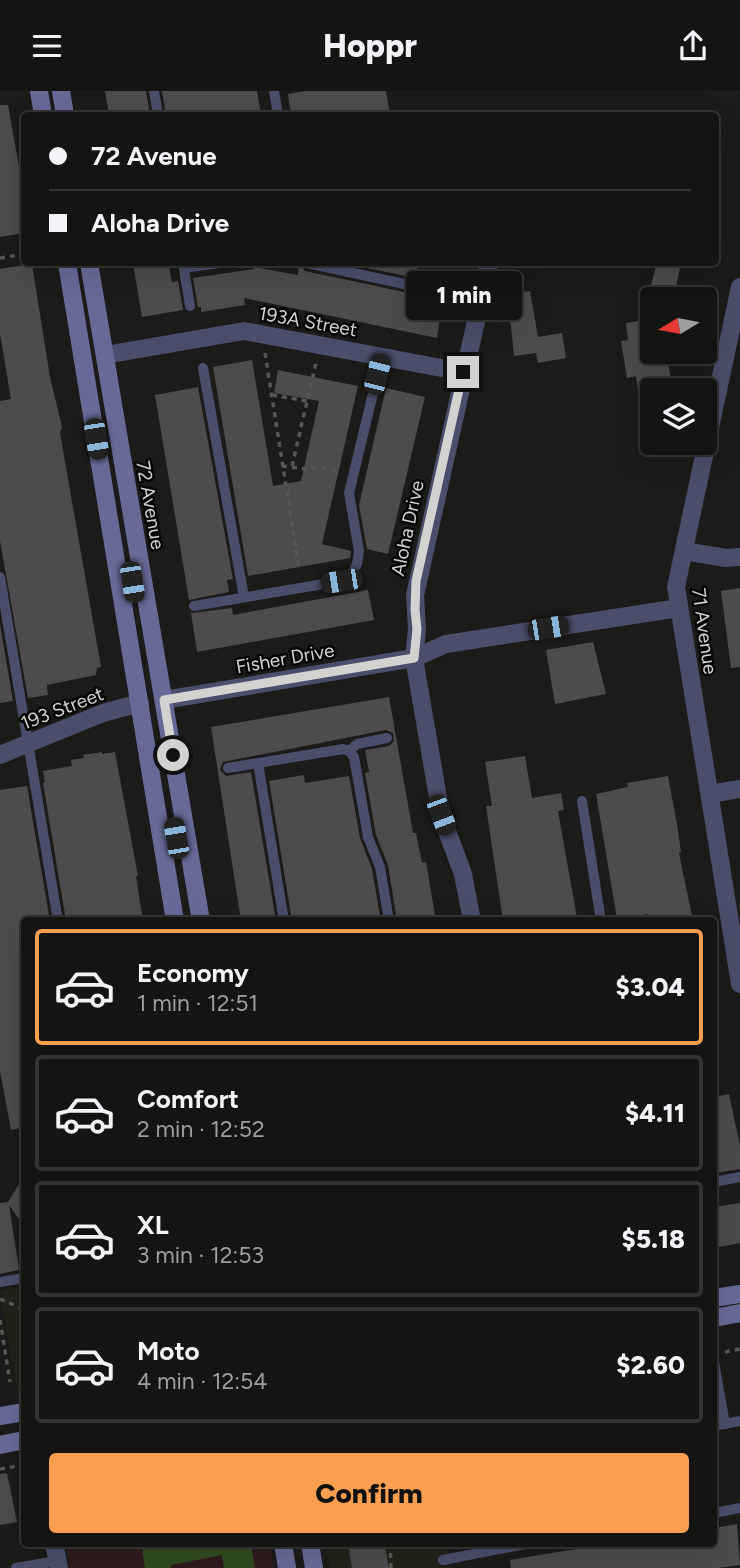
<!DOCTYPE html>
<html lang="en">
<head>
<meta charset="utf-8">
<style>
  body { margin:0; font-family:Figtree,sans-serif; background:#212121; color:#f1f3f6; height:100vh; display:flex; flex-direction:column; font-size:26px; white-space:nowrap }
  * { box-sizing:border-box; margin:0 }
  p { font-size:23px; color:#9d9ea0 }
  .icon { flex:none; width:38px; height:38px; fill:none; stroke:currentColor; stroke-width:2; stroke-linecap:round; stroke-linejoin:round }
  .map { position:relative; flex:1; overflow:hidden }
  .side { position:absolute; left:21px; top:826px; width:696px; height:630px; display:flex; flex-direction:column; background:#141413; border-radius:7px; box-shadow:0 7px 28px #0002,0 0 0 2px #333 }
  .side>* { flex:none }
  .guide { position:absolute; left:21px; top:21px; width:698px; height:154px; border-radius:7px; box-shadow:0 7px 28px #0002,0 0 0 2px #333; display:grid; align-content:center; height:154px; padding:0 28px; background:#141413 }
  .needle { width:46px; rotate:260deg }
  .controls { position:absolute; left:640px; top:196px; display:grid; gap:14px }
  .controls a { display:grid; place-items:center; width:77px; height:77px; border-radius:7px; background:#141413; box-shadow:0 7px 28px #0002,0 0 0 2px #333; font-size:35px }
  .end { position:absolute; width:32px; height:32px; margin:-16px; border:9px solid #d2d2d0; background:#111; box-shadow:0 0 0 4px #111 }
  .from { border-radius:50% }
  .bubble { position:absolute; height:49px; border-radius:7px; background:#141413; box-shadow:0 7px 28px #0002,0 0 0 2px #333; font-size:23px; font-weight:800; line-height:49px; text-align:center }
  .car { position:absolute; width:21px; height:42px; margin:-21px -10px; border-radius:9px; box-shadow:0 0 5px 2px #0007; background:linear-gradient(#222 24%,#8ab4d8 0 40%,#222 0 76%,#8ab4d8 0 86%,#222 0) }
  .guide b { display:flex; align-items:center; gap:24px; height:66px; font-size:26px }
  .guide b+b { border-top:2px solid #333 }
  .guide i { width:18px; height:18px; background:#f1f3f6 }
  ul { padding:12px 0 0; list-style:none }
  li { display:flex; align-items:center; gap:21px; height:116px; margin:0 14px 10px; padding:0 14px; border:4px solid #333; border-radius:7px }
  li div { flex:1 }
  li b { display:block; font-size:26px }
  li em { font-style:normal; font-weight:800 }
  li.on { border-color:#fb9e50 }
  li>.icon { width:63px; height:63px; stroke-width:1.5 }
  .button { display:flex; gap:14px; margin-top:auto; padding:14px 28px }
  .button a { flex:1; height:80px; border-radius:7px; background:#fb9e50; color:#111; font-size:28px; font-weight:800; line-height:80px; text-align:center }
  header { display:flex; justify-content:space-between; align-items:center; height:91px; padding:0 28px; background:#141413; font-size:32px; font-weight:800 }
  .map>svg:first-child { display:block }
  .built { fill:#23221a }
  .education { fill:#2f1c1d }
  .green { fill:#2f4a21 }
  .building { fill:#4d4b4d }
  .lines { fill:none; stroke-linecap:round; stroke-linejoin:round }
  .path { stroke:#575755; stroke-width:3.5; stroke-dasharray:5 5; stroke-linecap:butt }
  .service { stroke:#4b4e6a; stroke-width:10 }
  .minor { stroke:#4b4e6a; stroke-width:18 }
  .secondary { stroke:#676a97; stroke-width:18 }
  .route { stroke:#d2d2d0; stroke-width:9 }
  .labels { text-anchor:middle; stroke-width:5; stroke-linejoin:round; paint-order:stroke }
  .street-label { font-size:19px; fill:#d2d2d0; stroke:#060605 }
</style>
</head>
<body>
<header><svg class="icon" aria-label="menu" viewBox="0 0 24 24"><path d="M4 6h16M4 12h16M4 18h16"/></svg>Hoppr<svg class="icon" aria-label="share" viewBox="0 0 24 24"><path d="M12 15V3M7 8l5-5 5 5M5 13v7h14v-7"/></svg></header>
<div class="map">
<svg width="740" height="1477" viewBox="0 0 740 1477">
  <rect width="100%" height="100%" fill="#1b1b19"/>
  <g class="built">
    <path d="M24,1195V1306L18,1307L0,1199Z"/>
    <path d="M325,1453H447L451,1477H330Z"/>
  </g>
  <path class="education" d="M65,1453H269L274,1477H70Z"/>
  <path class="green" d="M147,1452L251,1453L255,1477H224L222,1464L171,1474V1477H145L142,1456H147Z"/>
  <g class="building">
    <path d="M105,0H146L150,24H109Z"/>
    <path d="M162,0H257L261,24H166Z"/>
    <path d="M305,0H386L390,24H291L288,3Z"/>
    <path d="M0,14H8L24,104V142L0,146Z"/>
    <path d="M133,172H168L172,191L178,190L183,219L142,226Z"/>
    <path d="M299,172L305,180L414,203L413,207L442,213L437,247L244,207L245,214L201,221V216H198L193,187L254,178V176L298,184Z"/>
    <path d="M342,172H418L416,187Z"/>
    <path d="M657,172H681L675,200L651,194Z"/>
    <path d="M32,173L50,286L62,336L60,342L101,576L97,577L96,584L47,594L48,604L28,607L0,450V310L11,308L0,243V178Z"/>
    <path d="M530,200L538,246L562,242L566,267L538,272L536,262L514,265L510,227L504,228L500,205Z"/>
    <path d="M653,228V261H666L671,289L665,295L638,299L636,285L627,287L621,250L628,249L626,232Z"/>
    <path d="M252,269L273,395L301,390L319,310L274,302L278,279L358,295L322,453L351,460L350,467L248,485L213,276Z"/>
    <path d="M198,296L233,488L227,489L229,501L189,509L155,304Z"/>
    <path d="M386,297L425,306L388,463L367,458L359,414Z"/>
    <path d="M740,497V576L731,577L721,500Z"/>
    <path d="M368,499L374,529L197,561L191,522L232,517L233,524Z"/>
    <path d="M0,533L13,610L0,612Z"/>
    <path d="M593,551L606,603L555,613L546,559Z"/>
    <path d="M389,606L413,742H416L422,772L426,771L436,830H397L388,774L376,744L365,682L369,681L365,659L389,655L394,650L393,642L386,639L223,671L220,679L226,685L251,681L276,830H241L211,636Z"/>
    <path d="M102,661V663L115,661L138,785H136L143,830H66L43,692L45,691L43,680L72,675L71,669L84,667L83,664Z"/>
    <path d="M525,665L532,707L561,702L564,719L558,720L577,827L564,830H503L486,715H492L485,671Z"/>
    <path d="M304,684L305,692L349,685L360,747L372,778L381,830H292L269,690Z"/>
    <path d="M668,685L677,733L681,761L679,762L693,830H649L648,823L617,828L596,703L628,696L627,692Z"/>
    <path d="M27,695L50,830H20L24,862V1036L11,1039L0,980V699Z"/>
    <path d="M729,1003L740,1055V1078L714,1082V1006Z"/>
    <path d="M24,1085V1135L9,1114L19,1179L0,1183V1112L8,1111Z"/>
    <path d="M740,1112V1152L714,1157V1116Z"/>
    <path d="M7,1382L17,1431L0,1434V1383Z"/>
    <path d="M737,1433L740,1474L719,1477H511L510,1469L612,1452H714V1437Z"/>
    <path d="M348,1452H384L389,1477H352Z"/>
  </g>
  <g class="lines">
    <g class="path">
      <path d="M0,167L24,163"/>
      <path d="M265,262L299,477"/>
      <path d="M272,304L307,310"/>
      <path d="M282,375L306,378L319,376L341,381"/>
      <path d="M292,375L316,272"/>
      <path d="M0,1208L24,1218"/>
      <path d="M0,1229L10,1291"/>
      <path d="M725,1261L740,1258"/>
      <path d="M0,1378L24,1374"/>
      <path d="M390,1452L391,1477"/>
    </g>
    <g class="service">
      <path d="M154,0L158,24"/>
      <path d="M274,0L278,24"/>
      <path d="M183,172L190,215"/>
      <path d="M307,172L464,206L476,212L477,218"/>
      <path d="M184,177L219,172"/>
      <path d="M203,277L244,506"/>
      <path d="M0,486L58,830"/>
      <path d="M194,515L341,490L351,485L357,473L359,460L349,402L382,265"/>
      <path d="M349,660L357,653L387,647"/>
      <path d="M258,672L284,830"/>
      <path d="M228,677L343,658L349,660L354,666L368,746L380,776L389,830"/>
      <path d="M582,710L601,830"/>
      <path d="M714,1091L740,1086"/>
      <path d="M0,1191L24,1187"/>
      <path d="M714,1271L725,1333"/>
      <path d="M714,1335L740,1330"/>
      <path d="M714,1422L740,1417"/>
      <path d="M443,1469L530,1452"/>
      <path d="M16,1477L57,1470"/>
    </g>
    <g class="minor">
      <path d="M740,196L676,496L740,893"/>
      <path d="M105,264L244,240L463,281"/>
      <path d="M684,460L726,467L740,466"/>
      <path d="M164,609L414,567L446,553L679,517"/>
      <path d="M0,664L103,622L140,612"/>
      <path d="M710,703L740,698"/>
      <path d="M472,830L463,783L441,724L414,567L417,538L415,504L489,172"/>
      <path d="M54,1452L59,1477"/>
    </g>
    <g class="secondary">
      <path d="M39,0L43,24"/>
      <path d="M61,0L65,24"/>
      <path d="M67,172L175,830"/>
      <path d="M89,172L201,830"/>
      <path d="M714,1207L740,1203"/>
      <path d="M714,1227L740,1222"/>
      <path d="M0,1325L24,1321"/>
      <path d="M0,1354L24,1349"/>
      <path d="M283,1452L287,1477"/>
      <path d="M310,1452L314,1477"/>
    </g>
  </g>
  <g class="lines">
    <path class="route" d="M173,664L164,609L414,567L417,538L415,519L416,490L463,281"/>
  </g>
  <g class="labels">
    <g class="street-label">
      <text transform="translate(308 230) rotate(10)" y="7">193A Street</text>
      <text transform="translate(151 414) rotate(80)" y="7">72 Avenue</text>
      <text transform="translate(407 437) rotate(-78)" y="7">Aloha Drive</text>
      <text transform="translate(705 540) rotate(82)" y="7">71 Avenue</text>
      <text transform="translate(285 567) rotate(-10)" y="7">Fisher Drive</text>
      <text transform="translate(62 617) rotate(-21)" y="7">193 Street</text>
    </g>
  </g>
</svg>
<div class="controls">
<a><svg class="needle" viewBox="-14 -14 28 28"><path d="M0-13l5 13h-10z" fill="#e53935"/><path d="M0 13l5-13h-10z" fill="#9d9ea0"/></svg></a>
<a><svg class="icon" aria-label="layers" viewBox="0 0 24 24"><path d="M12 4l9 5-9 5-9-5zM3 14l9 5 9-5"/></svg></a>
</div>
<i class="end from" style="left:173px;top:664px"></i>
<i class="end" style="left:463px;top:281px"></i>
<div class="bubble" style="left:406px;top:180px;width:116px">1 min</div>
<i class="car" style="left:377px;top:283px;rotate:14deg"></i>
<i class="car" style="left:96px;top:348px;rotate:171deg"></i>
<i class="car" style="left:341px;top:490px;rotate:261deg"></i>
<i class="car" style="left:132px;top:491px;rotate:171deg"></i>
<i class="car" style="left:548px;top:537px;rotate:81deg"></i>
<i class="car" style="left:441px;top:724px;rotate:159deg"></i>
<i class="car" style="left:176px;top:747px;rotate:350deg"></i>
<div class="guide">
<b><i class="from"></i>72 Avenue</b>
<b><i></i>Aloha Drive</b>
</div>
<section class="side">
<ul>
<li class="on"><svg class="icon" aria-label="car" viewBox="0 0 24 24"><path d="M5 17H2v-5l4-1 3-4h7l3 4 3 1v5h-3M9 17h6M6 11h13"/><circle cx="7" cy="17" r="2"/><circle cx="17" cy="17" r="2"/></svg><div><b>Economy</b><p>1 min · 12:51</p></div><em>$3.04</em></li>
<li><svg class="icon" aria-label="car" viewBox="0 0 24 24"><path d="M5 17H2v-5l4-1 3-4h7l3 4 3 1v5h-3M9 17h6M6 11h13"/><circle cx="7" cy="17" r="2"/><circle cx="17" cy="17" r="2"/></svg><div><b>Comfort</b><p>2 min · 12:52</p></div><em>$4.11</em></li>
<li><svg class="icon" aria-label="car" viewBox="0 0 24 24"><path d="M5 17H2v-5l4-1 3-4h7l3 4 3 1v5h-3M9 17h6M6 11h13"/><circle cx="7" cy="17" r="2"/><circle cx="17" cy="17" r="2"/></svg><div><b>XL</b><p>3 min · 12:53</p></div><em>$5.18</em></li>
<li><svg class="icon" aria-label="car" viewBox="0 0 24 24"><path d="M5 17H2v-5l4-1 3-4h7l3 4 3 1v5h-3M9 17h6M6 11h13"/><circle cx="7" cy="17" r="2"/><circle cx="17" cy="17" r="2"/></svg><div><b>Moto</b><p>4 min · 12:54</p></div><em>$2.60</em></li>
</ul>
<div class="button"><a>Confirm</a></div>
</section>
</div>
</body>
</html>
